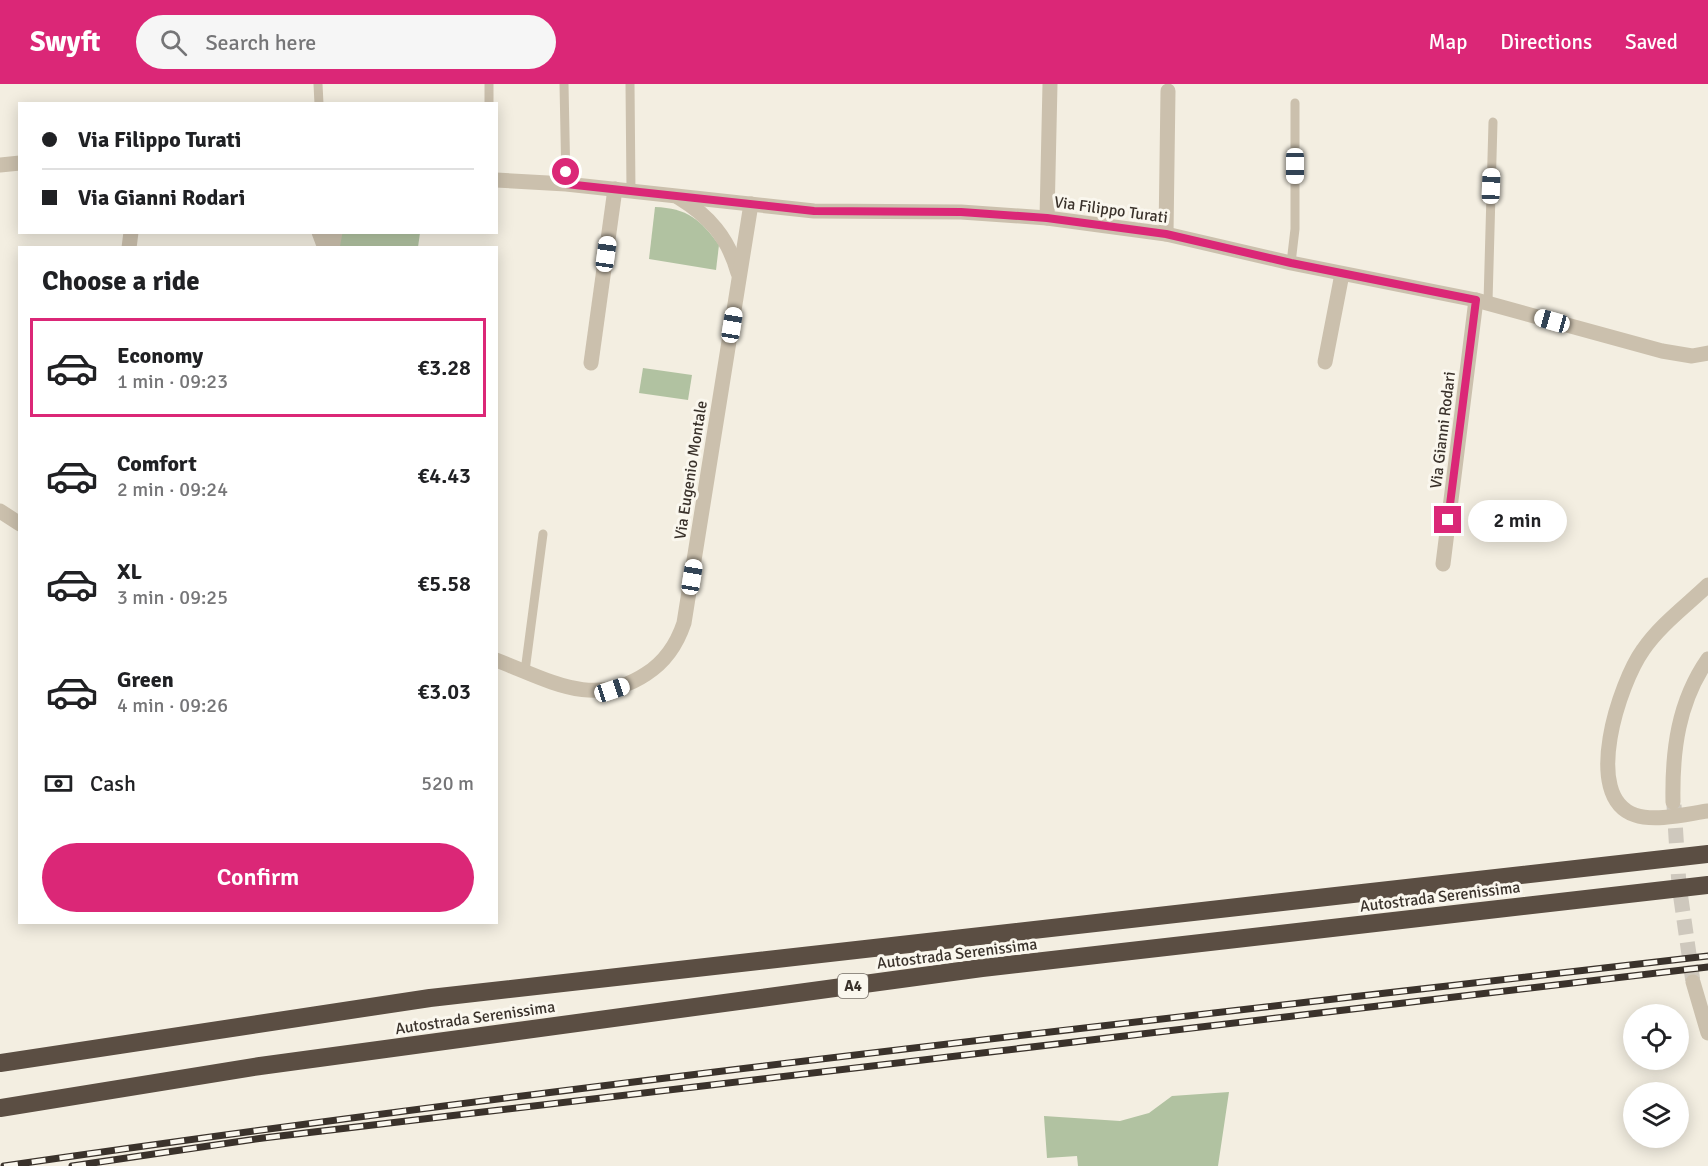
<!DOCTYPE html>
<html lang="en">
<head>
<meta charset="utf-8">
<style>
  body { margin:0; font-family:Signika,sans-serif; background:#f6f6f6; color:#202124; height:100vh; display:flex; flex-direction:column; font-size:22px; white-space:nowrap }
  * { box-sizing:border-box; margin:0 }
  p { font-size:20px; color:#757577 }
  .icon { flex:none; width:33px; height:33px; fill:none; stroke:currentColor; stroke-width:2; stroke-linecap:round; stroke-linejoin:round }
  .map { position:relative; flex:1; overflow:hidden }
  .side { position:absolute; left:18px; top:162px; width:480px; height:678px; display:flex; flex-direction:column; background:#fff; border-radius:0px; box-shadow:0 3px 15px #0003 }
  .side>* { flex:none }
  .hud { position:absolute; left:18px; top:18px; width:480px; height:132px; border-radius:0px; box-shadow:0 3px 15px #0003; display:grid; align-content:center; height:132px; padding:0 24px; background:#fff }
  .buttons { position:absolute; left:1623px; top:920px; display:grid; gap:12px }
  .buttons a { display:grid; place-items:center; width:66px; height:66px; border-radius:50%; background:#fff; box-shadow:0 3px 15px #0003; font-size:30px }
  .end { position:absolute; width:27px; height:27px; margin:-14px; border:8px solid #db2777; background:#fff; box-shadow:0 0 0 3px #fff }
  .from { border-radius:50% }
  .bubble { position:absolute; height:42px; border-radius:21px; background:#fff; box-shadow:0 3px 15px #0003; font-size:20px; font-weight:600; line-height:42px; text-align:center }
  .car { position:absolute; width:18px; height:36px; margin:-18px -9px; border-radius:8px; box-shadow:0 0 4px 2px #0007; background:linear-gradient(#fff 24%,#345 0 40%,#fff 0 76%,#345 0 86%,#fff 0) }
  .hud b { display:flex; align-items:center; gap:21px; height:57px; font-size:22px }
  .hud b+b { border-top:2px solid #e0e0e0 }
  .hud i { width:15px; height:15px; background:#202124 }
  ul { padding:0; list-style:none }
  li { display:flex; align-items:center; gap:18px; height:99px; margin:0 12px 9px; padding:0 12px; border:3px solid transparent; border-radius:0px }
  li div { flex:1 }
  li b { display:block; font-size:22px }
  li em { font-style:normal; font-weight:600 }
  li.current { border-color:#db2777 }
  li>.icon { width:54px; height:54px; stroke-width:1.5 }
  h2 { padding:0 24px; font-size:27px; line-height:72px }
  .pay { display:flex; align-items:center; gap:15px; height:66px; padding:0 24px; font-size:22px }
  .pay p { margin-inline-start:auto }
  .action { display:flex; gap:12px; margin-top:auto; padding:12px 24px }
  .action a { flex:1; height:69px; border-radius:36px; background:#db2777; color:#fff; font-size:24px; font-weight:600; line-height:69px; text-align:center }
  header { display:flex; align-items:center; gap:36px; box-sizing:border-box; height:84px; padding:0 30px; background:#db2777; color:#fff }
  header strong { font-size:28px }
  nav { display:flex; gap:33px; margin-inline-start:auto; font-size:21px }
  .search { width:420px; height:54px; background:#f6f6f6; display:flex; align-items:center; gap:15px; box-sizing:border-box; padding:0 21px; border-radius:33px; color:#757577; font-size:22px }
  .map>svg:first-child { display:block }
  .green { fill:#b1c2a1 }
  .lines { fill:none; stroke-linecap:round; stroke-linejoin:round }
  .tertiary-tunnel { stroke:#cec8bd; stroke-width:15; stroke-dasharray:15 8; stroke-linecap:butt }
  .service { stroke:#cbc0ad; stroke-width:9 }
  .minor { stroke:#cbc0ad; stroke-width:15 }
  .tertiary { stroke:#cbc0ad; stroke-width:15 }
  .motorway { stroke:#5b4e43; stroke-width:18 }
  .rail-casing { stroke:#3a322b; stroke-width:7 }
  .rail { stroke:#faf7ee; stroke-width:4.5; stroke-dasharray:14; stroke-linecap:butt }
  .route { stroke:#db2777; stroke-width:8 }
  .labels { text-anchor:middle; stroke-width:6; stroke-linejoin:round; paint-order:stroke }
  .shield { fill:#faf7ee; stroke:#746d66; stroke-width:1.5 }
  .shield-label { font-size:15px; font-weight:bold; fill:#3a322b }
  .street-label { font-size:16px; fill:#3a322b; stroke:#faf7ee }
</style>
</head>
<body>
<header>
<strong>Swyft</strong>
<div class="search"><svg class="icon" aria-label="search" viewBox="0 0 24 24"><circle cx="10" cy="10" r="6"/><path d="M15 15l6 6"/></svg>Search here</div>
<nav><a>Map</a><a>Directions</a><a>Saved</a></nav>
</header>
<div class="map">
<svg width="1708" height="1082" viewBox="0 0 1708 1082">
  <rect width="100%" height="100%" fill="#f3eee1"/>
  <g class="green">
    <path d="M655,123C687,124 701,136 719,161L716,186L649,175Z"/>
    <path d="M342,149H420L418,163L338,164Z"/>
    <path d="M643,284L692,291L688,316L639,309Z"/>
    <path d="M1229,1008L1218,1082H1078L1077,1072L1047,1074L1044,1032L1120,1037L1149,1029L1172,1012Z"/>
  </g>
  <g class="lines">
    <path class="tertiary-tunnel" d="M1674,721L1679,801L1693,898"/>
    <g class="service">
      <path d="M318,0L319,20"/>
      <path d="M489,0V20"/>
      <path d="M564,0L566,100"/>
      <path d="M630,0L631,107"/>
      <path d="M1291,179L1295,145V19"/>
      <path d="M1488,218L1493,38"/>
      <path d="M525,587L543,450"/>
    </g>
    <g class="minor">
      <path d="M678,113C709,132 728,153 738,189"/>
      <path d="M1047,134L1050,0"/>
      <path d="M319,148L325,164"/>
      <path d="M1166,150L1168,7"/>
      <path d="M129,164L131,148"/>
      <path d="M332,164L335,148"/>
      <path d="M1325,278L1342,190"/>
      <path d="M591,279L615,105"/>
      <path d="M0,427L20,440"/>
      <path d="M1443,480L1476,216"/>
      <path d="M1708,501C1686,522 1660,541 1643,566C1620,598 1581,713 1635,731C1655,738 1687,730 1708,727"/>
      <path d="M496,576C549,596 593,625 646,590C665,578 677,560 684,539L751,120"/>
    </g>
    <g class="tertiary">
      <path d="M0,81L20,79"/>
      <path d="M496,96L566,100L814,127L961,128L1047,134L1166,150L1291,179L1476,216L1662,267L1692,272L1708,269"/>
      <path d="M1673,718C1672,667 1678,618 1708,575"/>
      <path d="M1693,898L1708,949"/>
    </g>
    <g class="motorway">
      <path d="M0,979L430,914L1708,770"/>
      <path d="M0,1024L260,982L982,884L1708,801"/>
    </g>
    <g class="rail-casing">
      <g id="rail">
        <path d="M4,1082C570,1000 1139,938 1708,872"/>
        <path d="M72,1082L263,1054L1708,883"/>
      </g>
    </g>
    <use href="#rail" class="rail"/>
  </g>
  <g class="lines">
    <path class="route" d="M566,88V100L814,127L961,128L1047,134L1166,150L1291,179L1476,216L1448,436"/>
  </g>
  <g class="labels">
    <rect class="shield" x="838" y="890" width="30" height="24" rx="4.5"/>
    <g class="shield-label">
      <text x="853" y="907">A4</text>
    </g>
    <g class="street-label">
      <text transform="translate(1111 125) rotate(8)" y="6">Via Filippo Turati</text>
      <text transform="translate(1442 346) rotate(-83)" y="6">Via Gianni Rodari</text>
      <text transform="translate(690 386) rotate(-81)" y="6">Via Eugenio Montale</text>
      <text transform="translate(1440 812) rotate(-7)" y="6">Autostrada Serenissima</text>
      <text transform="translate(957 869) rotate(-7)" y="6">Autostrada Serenissima</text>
      <text transform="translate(475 933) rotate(-8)" y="6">Autostrada Serenissima</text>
    </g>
  </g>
</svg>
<div class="buttons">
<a><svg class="icon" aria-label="locate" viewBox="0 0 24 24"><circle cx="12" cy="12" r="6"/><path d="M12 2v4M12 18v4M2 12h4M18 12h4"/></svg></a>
<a><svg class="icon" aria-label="layers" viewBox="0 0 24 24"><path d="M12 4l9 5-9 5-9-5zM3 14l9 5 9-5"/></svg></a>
</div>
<i class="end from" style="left:566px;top:88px"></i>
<i class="end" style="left:1448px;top:436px"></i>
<div class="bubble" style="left:1468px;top:416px;width:99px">2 min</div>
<i class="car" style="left:1295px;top:82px;rotate:180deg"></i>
<i class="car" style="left:1491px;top:102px;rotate:2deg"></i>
<i class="car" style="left:606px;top:170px;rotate:8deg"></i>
<i class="car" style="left:1552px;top:237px;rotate:286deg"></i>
<i class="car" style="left:732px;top:241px;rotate:9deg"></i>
<i class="car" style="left:692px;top:493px;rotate:9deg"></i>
<i class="car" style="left:612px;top:606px;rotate:72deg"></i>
<div class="hud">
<b><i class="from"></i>Via Filippo Turati</b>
<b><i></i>Via Gianni Rodari</b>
</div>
<section class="side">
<h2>Choose a ride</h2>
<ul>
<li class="current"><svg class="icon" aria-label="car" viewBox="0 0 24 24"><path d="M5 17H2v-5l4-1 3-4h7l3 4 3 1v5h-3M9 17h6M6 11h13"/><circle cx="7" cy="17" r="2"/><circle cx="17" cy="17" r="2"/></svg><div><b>Economy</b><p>1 min · 09:23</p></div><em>€3.28</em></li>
<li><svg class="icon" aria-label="car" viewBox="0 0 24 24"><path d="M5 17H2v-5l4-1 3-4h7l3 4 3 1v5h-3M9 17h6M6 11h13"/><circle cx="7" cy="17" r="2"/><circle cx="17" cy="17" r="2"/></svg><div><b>Comfort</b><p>2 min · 09:24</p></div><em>€4.43</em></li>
<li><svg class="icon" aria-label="car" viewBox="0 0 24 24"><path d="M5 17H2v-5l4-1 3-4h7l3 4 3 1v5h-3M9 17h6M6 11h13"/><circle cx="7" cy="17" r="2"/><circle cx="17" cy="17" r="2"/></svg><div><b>XL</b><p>3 min · 09:25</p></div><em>€5.58</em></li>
<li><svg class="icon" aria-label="car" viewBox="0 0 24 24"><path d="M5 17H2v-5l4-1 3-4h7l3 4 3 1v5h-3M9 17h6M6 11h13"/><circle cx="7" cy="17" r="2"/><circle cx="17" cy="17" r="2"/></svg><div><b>Green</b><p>4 min · 09:26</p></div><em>€3.03</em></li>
</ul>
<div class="pay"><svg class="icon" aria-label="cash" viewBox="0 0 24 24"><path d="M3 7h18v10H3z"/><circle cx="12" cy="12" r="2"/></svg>Cash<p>520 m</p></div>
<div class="action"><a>Confirm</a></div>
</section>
</div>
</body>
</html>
